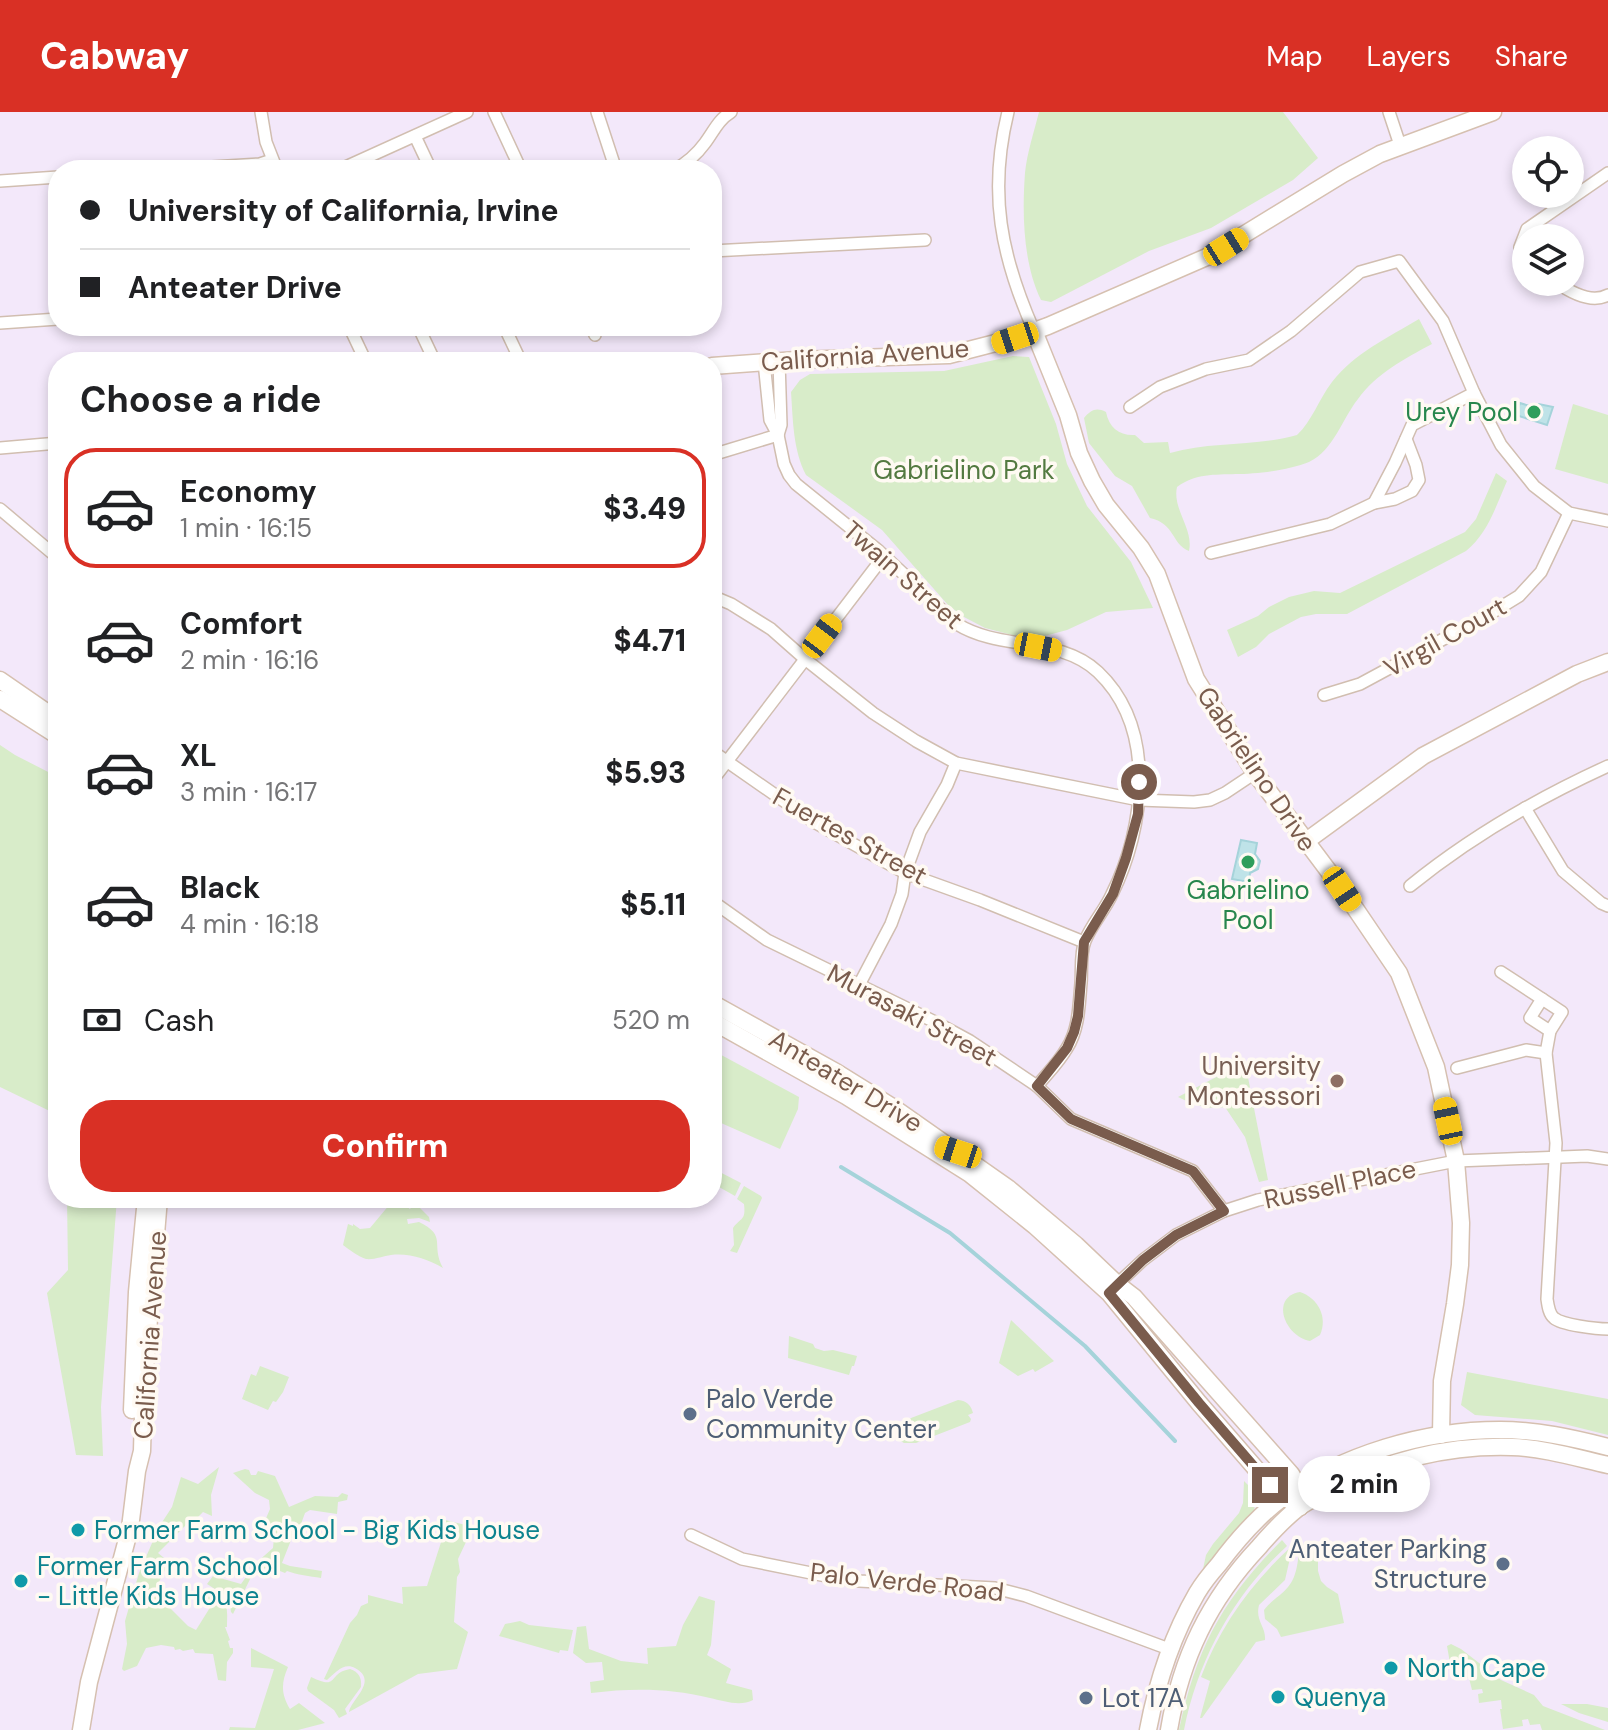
<!DOCTYPE html>
<html lang="en">
<head>
<meta charset="utf-8">
<style>
  body { margin:0; font-family:"DM Sans",sans-serif; background:#f6f6f6; color:#202124; height:100vh; display:flex; flex-direction:column; font-size:30px; white-space:nowrap }
  * { box-sizing:border-box; margin:0 }
  p { font-size:26px; color:#757577 }
  .icon { flex:none; width:44px; height:44px; fill:none; stroke:currentColor; stroke-width:2; stroke-linecap:round; stroke-linejoin:round }
  .map { position:relative; flex:1; overflow:hidden }
  .panel { position:absolute; left:48px; top:240px; width:674px; height:856px; display:flex; flex-direction:column; background:#fff; border-radius:32px; box-shadow:0 4px 12px #0003 }
  .panel>* { flex:none }
  .top-card { position:absolute; left:48px; top:48px; width:674px; height:176px; border-radius:32px; box-shadow:0 4px 12px #0003; display:grid; align-content:center; height:176px; padding:0 32px; background:#fff }
  .tools { position:absolute; left:1512px; top:24px; display:grid; gap:16px }
  .tools a { display:grid; place-items:center; width:72px; height:72px; border-radius:50%; background:#fff; box-shadow:0 4px 12px #0003; font-size:40px }
  .end { position:absolute; width:36px; height:36px; margin:-18px; border:10px solid #7a5c4d; background:#fff; box-shadow:0 0 0 4px #fff }
  .from { border-radius:50% }
  .bubble { position:absolute; height:56px; border-radius:28px; background:#fff; box-shadow:0 4px 12px #0003; font-size:26px; font-weight:800; line-height:56px; text-align:center }
  .car { position:absolute; width:24px; height:48px; margin:-24px -12px; border-radius:10px; box-shadow:0 0 6px 2px #0007; background:linear-gradient(#f5c518 24%,#345 0 40%,#f5c518 0 76%,#345 0 86%,#f5c518 0) }
  .top-card b { display:flex; align-items:center; gap:28px; height:76px; font-size:30px }
  .top-card b+b { border-top:2px solid #e0e0e0 }
  .top-card i { width:20px; height:20px; background:#202124 }
  ul { padding:0; list-style:none }
  li { display:flex; align-items:center; gap:24px; height:120px; margin:0 16px 12px; padding:0 16px; border:4px solid transparent; border-radius:32px }
  li div { flex:1 }
  li b { display:block; font-size:30px }
  li em { font-style:normal; font-weight:800 }
  li.current { border-color:#d93025 }
  li>.icon { width:72px; height:72px; stroke-width:1.5 }
  h2 { padding:0 32px; font-size:36px; line-height:96px }
  .pay { display:flex; align-items:center; gap:20px; height:88px; padding:0 32px; font-size:30px }
  .pay p { margin-inline-start:auto }
  .button { display:flex; gap:16px; margin-top:auto; padding:16px 32px }
  .button a { flex:1; height:92px; border-radius:32px; background:#d93025; color:#fff; font-size:32px; font-weight:800; line-height:92px; text-align:center }
  header { display:flex; align-items:center; gap:48px; box-sizing:border-box; height:112px; padding:0 40px; background:#d93025; color:#fff }
  header strong { font-size:38px }
  nav { display:flex; gap:44px; margin-inline-start:auto; font-size:28px }
  .map>svg:first-child { display:block }
  .education { fill:#f3e8fa; fill-rule:evenodd }
  .green { fill:#d8ecc9 }
  .water { fill:#bfe3e8; stroke:#a5d3da; stroke-width:2 }
  .lines { fill:none; stroke-linecap:round; stroke-linejoin:round }
  .stream { stroke:#a5d3da; stroke-width:4 }
  .street-casing { stroke:#d1beb0; stroke-width:14 }
  .secondary-casing { stroke:#d6c0b0; stroke-width:19 }
  .street { stroke:#fff; stroke-width:11 }
  .secondary { stroke:#fff; stroke-width:16 }
  .route { stroke:#7a5c4d; stroke-width:10 }
  .leisure-dot { fill:#2e9e5b; stroke:#fffaf3; stroke-width:3 }
  .education-dot { fill:#8d6e63; stroke:#fffaf3; stroke-width:3 }
  .service-dot { fill:#5c6f8a; stroke:#fffaf3; stroke-width:3 }
  .culture-dot { fill:#0f9aa8; stroke:#fffaf3; stroke-width:3 }
  .labels { text-anchor:middle; stroke-width:7; stroke-linejoin:round; paint-order:stroke }
  .street-label { font-size:26px; fill:#7a5c4d; stroke:#fffaf3 }
  .leisure-label { font-size:26px; fill:#27864d; stroke:#fffaf3; text-anchor:end }
  .park-label { font-size:26px; fill:#537a41; stroke:#fffaf3 }
  .education-label { font-size:26px; fill:#785e54; stroke:#fffaf3; text-anchor:end }
  .service-label { font-size:26px; fill:#4e5e75; stroke:#fffaf3; text-anchor:start }
  .culture-label { font-size:26px; fill:#0d838f; stroke:#fffaf3; text-anchor:start }
</style>
</head>
<body>
<header>
<strong>Cabway</strong>
<nav><a>Map</a><a>Layers</a><a>Share</a></nav>
</header>
<div class="map">
<svg width="1608" height="1618" viewBox="0 0 1608 1618">
  <rect width="100%" height="100%" fill="#fdf6ec"/>
  <path class="education" d="M0,0H1608V1618H0ZM1526,38H1570V82H1526ZM58,58H712V214H58ZM1526,126H1570V170H1526ZM58,250H712V1086H58Z"/>
  <g class="green">
    <path d="M1039,0H1283L1318,46L1293,68L1211,116L1149,139L1051,190L1041,188C1023,151 1022,102 1025,61C1027,41 1034,20 1039,0Z"/>
    <path d="M1419,207L1432,232C1404,247 1377,261 1358,287C1342,307 1334,338 1309,350C1290,358 1257,362 1236,362C1214,363 1196,361 1177,375C1172,397 1194,417 1189,439C1171,432 1176,412 1150,406L1132,374L1115,364L1089,331L1084,306C1091,298 1096,295 1106,300C1109,316 1120,324 1135,323L1144,331L1168,330L1170,341C1211,329 1255,335 1297,323C1312,309 1319,287 1332,270C1355,241 1387,226 1419,207Z"/>
    <path d="M1013,244L1029,245L1056,312L1067,352L1087,394L1131,450L1153,496L1106,500L1067,518L1041,525L1016,524L985,516L964,505L948,493L882,418L806,363C793,338 793,308 791,280L800,268L810,262L944,259Z"/>
    <path d="M1573,292L1608,303V372L1555,357Z"/>
    <path d="M1496,361L1507,369C1496,394 1488,421 1466,439L1347,502H1316L1301,505L1269,522L1256,535L1238,545L1227,518L1258,504L1269,495L1289,485L1314,479L1340,481L1465,420L1476,407Z"/>
    <path d="M0,633L15,643L58,665V1003L0,975Z"/>
    <path d="M712,938L799,985L798,997L780,1037L712,1007Z"/>
    <path d="M1245,950L1268,1068L1259,1070L1245,1025L1225,995C1208,998 1194,993 1178,985Z"/>
    <path d="M712,1056L741,1071L735,1084L719,1075L712,1074L714,1067L712,1066Z"/>
    <path d="M744,1074L761,1084L762,1086L737,1141L730,1139L734,1133L733,1116C741,1105 746,1109 744,1092L737,1087Z"/>
    <path d="M67,1086H117L101,1295L103,1344L76,1343L47,1181L68,1158Z"/>
    <path d="M395,1086L410,1097L415,1091L429,1105L430,1110L419,1106L407,1107L408,1112L419,1110C448,1124 430,1132 443,1156C427,1147 410,1141 391,1143C383,1144 374,1148 366,1147C357,1144 350,1138 343,1133L348,1112L353,1114V1112L360,1117L370,1116Z"/>
    <path d="M1300,1180C1318,1186 1328,1205 1320,1223L1310,1229C1284,1224 1270,1185 1300,1180Z"/>
    <path d="M1011,1208L1054,1249L1035,1260L1033,1257L1018,1264L999,1251Z"/>
    <path d="M789,1224L813,1232L815,1236L824,1239L833,1238L857,1244L854,1254H852L849,1263L788,1246Z"/>
    <path d="M260,1254L289,1265L283,1280L276,1290L273,1289L268,1298L242,1287L251,1262L256,1264Z"/>
    <path d="M1467,1260L1608,1287V1323L1552,1309L1475,1303L1461,1293Z"/>
    <path d="M958,1288C967,1289 971,1293 973,1301L968,1303L971,1307L970,1310L916,1331H904L899,1328L897,1319L904,1310L911,1306Z"/>
    <path d="M219,1355L211,1383L212,1404L203,1400L190,1413L187,1412L158,1441L169,1450L154,1480L188,1514L196,1518L211,1494L205,1489L211,1480C230,1490 227,1495 227,1515H225L230,1528L228,1529L230,1536H233V1541L227,1550L226,1569L218,1568L213,1542L195,1541L193,1537L183,1539L180,1537L175,1538L174,1535L161,1533L146,1536L137,1554L124,1559L122,1557L127,1532L125,1509L139,1461L159,1415L172,1395L181,1365L198,1372Z"/>
    <path d="M245,1357L249,1358L251,1363H256L258,1359L275,1364L289,1395L315,1384L338,1385L342,1381L348,1383L347,1388L338,1390L337,1402L310,1398L305,1401L301,1412L295,1418L282,1451L290,1454L322,1459L321,1466C310,1464 297,1463 287,1459L285,1461L270,1455L254,1459L233,1502L231,1500L229,1486L207,1472L213,1464L241,1472L256,1451L273,1436L274,1425L261,1418L270,1397L269,1388L255,1381L233,1361Z"/>
    <path d="M1244,1369L1256,1381L1254,1400L1203,1457L1206,1443L1213,1432L1239,1401L1243,1391Z"/>
    <path d="M445,1408L470,1414L466,1430L458,1447L460,1460L457,1465L454,1510L468,1520L457,1557L418,1562L349,1600C351,1587 379,1569 355,1556C344,1550 335,1561 327,1568L324,1567L350,1511L357,1503L361,1494L368,1491V1483L403,1492L402,1475L427,1474L443,1424Z"/>
    <path d="M1282,1428L1287,1434C1234,1482 1198,1547 1184,1618H1179C1197,1534 1222,1489 1282,1428Z"/>
    <path d="M1300,1432L1309,1433L1318,1445V1459L1321,1469L1327,1475L1338,1482L1344,1511L1281,1525L1277,1517L1265,1507L1264,1498C1271,1488 1281,1484 1288,1475C1298,1464 1298,1445 1300,1432Z"/>
    <path d="M1293,1433L1285,1468L1259,1493C1255,1509 1266,1514 1265,1528L1256,1530L1202,1606H1200L1210,1569L1201,1565C1220,1514 1252,1470 1293,1433Z"/>
    <path d="M699,1484L715,1489L711,1533L707,1543L731,1557L726,1571L752,1578L753,1588C740,1595 724,1589 710,1586C669,1576 632,1576 591,1581L590,1570L604,1568L602,1550L586,1551L573,1541L577,1515L586,1514L589,1537L621,1549L648,1552L647,1536L676,1534L683,1513Z"/>
    <path d="M520,1509L529,1513L573,1518L568,1539L560,1538L559,1541L499,1524L505,1512Z"/>
    <path d="M1451,1532L1461,1537L1501,1568L1534,1583L1543,1594L1605,1618H1542L1540,1612L1530,1613L1528,1607L1522,1608L1523,1614L1503,1617L1500,1597H1502L1501,1588L1479,1591L1478,1582L1483,1581L1482,1577L1472,1578L1469,1566L1453,1568L1447,1534Z"/>
    <path d="M251,1536L288,1555C281,1571 281,1582 290,1597L299,1591L325,1611L298,1618H229L230,1615L255,1616L274,1557L251,1555Z"/>
    <path d="M350,1557C359,1560 362,1566 361,1575L345,1597L347,1602L339,1606L334,1598L308,1579L307,1576L311,1565C340,1579 327,1561 350,1557Z"/>
    <path d="M1561,1592H1587L1608,1596V1610L1579,1601Z"/>
  </g>
  <g class="water">
    <path d="M1520,291L1536,296L1539,292L1553,295L1547,313L1516,303Z"/>
    <path d="M1241,728L1257,731L1255,742L1260,749L1258,757L1250,761L1249,770L1232,767Z"/>
  </g>
  <g class="lines">
    <path class="stream" d="M841,1055L950,1121L1085,1234L1175,1329"/>
    <g class="street-casing">
      <g id="street">
        <path d="M261,0L266,30L277,58"/>
        <path d="M494,0L521,58"/>
        <path d="M597,0L616,58"/>
        <path d="M1008,0C988,81 1001,144 1034,219"/>
        <path d="M1389,0L1400,33"/>
        <path d="M415,24L431,58"/>
        <path d="M163,58L260,52L272,48"/>
        <path d="M339,58L467,0"/>
        <path d="M674,58C685,52 697,42 705,31C714,19 718,8 731,0"/>
        <path d="M0,69L58,65"/>
        <path d="M712,139L925,128"/>
        <path d="M1526,148L1520,135L1527,117L1608,61"/>
        <path d="M1556,170C1570,180 1591,192 1608,183"/>
        <path d="M0,211L58,207"/>
        <path d="M349,214L366,250"/>
        <path d="M418,214L435,250"/>
        <path d="M504,214L521,250"/>
        <path d="M591,214L595,223"/>
        <path d="M764,250L770,308L778,323L784,352L789,363L796,372L879,439L957,512C1000,539 1060,524 1098,560C1157,616 1145,716 1112,782C1105,798 1091,813 1085,829C1080,841 1082,859 1081,871C1079,893 1079,917 1067,936C1059,950 1047,962 1037,974"/>
        <path d="M1130,295L1160,275L1206,257L1249,248L1291,219L1360,160L1399,149L1443,209L1474,281L1501,333L1534,374L1569,401L1608,409"/>
        <path d="M778,323L781,313L779,249"/>
        <path d="M0,336L58,331"/>
        <path d="M712,343L778,323"/>
        <path d="M1374,391L1395,351L1412,313L1474,281"/>
        <path d="M0,397L58,446"/>
        <path d="M1211,441L1330,412L1374,391L1395,387L1412,379L1419,368L1416,353L1406,327"/>
        <path d="M712,484L731,492L771,517L805,547L873,601L916,629L956,651L1139,688L1194,690L1210,688L1225,681L1255,661"/>
        <path d="M1324,583L1360,572L1488,503L1519,484L1541,460L1569,401"/>
        <path d="M712,639L814,710L905,761L980,788L1084,830"/>
        <path d="M712,669L884,444"/>
        <path d="M1525,696L1563,759L1601,791L1608,794"/>
        <path d="M1410,774C1469,726 1540,685 1608,654"/>
        <path d="M712,789L767,828L935,910L970,929L1037,974L1071,1007L1193,1059L1224,1099"/>
        <path d="M1501,860L1562,900L1550,919L1546,941L1556,1031L1547,1187C1548,1194 1549,1202 1554,1206C1562,1213 1597,1217 1608,1217"/>
        <path d="M859,873L891,812L902,782L905,761L920,720L947,673L956,651"/>
        <path d="M1542,887L1530,906L1550,919"/>
        <path d="M1457,956L1526,938L1546,941"/>
        <path d="M1112,1177L1143,1148L1176,1123L1224,1099L1258,1088L1456,1049L1587,1044L1608,1047"/>
        <path d="M691,1423L742,1447L831,1465L859,1469L995,1476L1026,1484L1169,1537"/>
      </g>
    </g>
    <g class="secondary-casing">
      <g id="secondary">
        <path d="M1034,219L1068,303L1079,341L1092,369L1106,393L1141,436L1157,462L1196,567L1255,661L1342,777L1399,861L1436,955L1456,1049L1461,1111L1460,1153L1455,1192L1442,1269L1441,1323"/>
        <path d="M712,254L796,248L949,243L1015,226L1048,214L1209,144L1343,62L1380,42L1493,0"/>
        <path d="M0,568L58,608"/>
        <path d="M0,587L58,624"/>
        <path d="M1305,730L1423,644L1577,562L1608,550"/>
        <path d="M712,891L836,960L894,996L1008,1076L1076,1133L1117,1172L1134,1185L1291,1362L1299,1376L1300,1395"/>
        <path d="M712,909L846,984L970,1062L1035,1114L1109,1181L1199,1291L1270,1373L1284,1385L1300,1395"/>
        <path d="M132,1298L137,1180L146,1086"/>
        <path d="M81,1618L89,1570L130,1416L137,1359L142,1339L144,1268L159,1086"/>
        <path d="M1148,1618C1157,1570 1172,1524 1197,1481C1203,1471 1211,1461 1219,1452C1237,1428 1258,1404 1282,1386C1343,1342 1425,1318 1500,1318C1537,1318 1573,1326 1608,1335"/>
        <path d="M1169,1618C1181,1546 1209,1488 1259,1435C1271,1421 1283,1408 1298,1396C1309,1388 1323,1382 1335,1375C1390,1348 1451,1333 1512,1335C1544,1336 1577,1346 1608,1353"/>
      </g>
    </g>
    <use href="#street" class="street"/>
    <use href="#secondary" class="secondary"/>
  </g>
  <g class="lines">
    <path class="route" d="M1139,670L1138,702L1126,746L1113,782L1084,830L1078,904L1074,920L1067,936L1037,974L1071,1007L1193,1059L1224,1099L1176,1123L1143,1148L1109,1181L1199,1291L1270,1373"/>
  </g>
  <g class="leisure-dot">
    <circle cx="1534" cy="300" r="8"/>
    <circle cx="1248" cy="750" r="8"/>
  </g>
  <circle class="education-dot" cx="1337" cy="969" r="8"/>
  <g class="service-dot">
    <circle cx="690" cy="1302" r="8"/>
    <circle cx="1503" cy="1452" r="8"/>
    <circle cx="1086" cy="1586" r="8"/>
  </g>
  <g class="culture-dot">
    <circle cx="78" cy="1418" r="8"/>
    <circle cx="21" cy="1469" r="8"/>
    <circle cx="1391" cy="1556" r="8"/>
    <circle cx="1278" cy="1585" r="8"/>
  </g>
  <g class="labels">
    <g class="street-label">
      <text transform="translate(865 243) rotate(-4)" y="9">California Avenue</text>
      <text transform="translate(903 463) rotate(41)" y="9">Twain Street</text>
      <text transform="translate(1445 525) rotate(-29)" y="9">Virgil Court</text>
      <text transform="translate(1257 657) rotate(56)" y="9">Gabrielino Drive</text>
      <text transform="translate(850 724) rotate(29)" y="9">Fuertes Street</text>
      <text transform="translate(912 903) rotate(28)" y="9">Murasaki Street</text>
      <text transform="translate(846 969) rotate(31)" y="9">Anteater Drive</text>
      <text transform="translate(1340 1072) rotate(-12)" y="9">Russell Place</text>
      <text transform="translate(150 1223) rotate(-86)" y="9">California Avenue</text>
      <text transform="translate(907 1470) rotate(6)" y="9">Palo Verde Road</text>
    </g>
    <g class="leisure-label">
      <text x="1518" y="309">Urey Pool</text>
      <text x="1248" y="787" text-anchor="middle">Gabrielino<tspan x="1248" dy="30">Pool</tspan></text>
    </g>
    <g class="park-label">
      <text x="964" y="367">Gabrielino Park</text>
    </g>
    <g class="education-label">
      <text x="1321" y="963">University<tspan x="1321" dy="30">Montessori</tspan></text>
    </g>
    <g class="service-label">
      <text x="706" y="1296">Palo Verde<tspan x="706" dy="30">Community Center</tspan></text>
      <text x="1487" y="1446" text-anchor="end">Anteater Parking<tspan x="1487" dy="30">Structure</tspan></text>
      <text x="1102" y="1595">Lot 17A</text>
    </g>
    <g class="culture-label">
      <text x="94" y="1427">Former Farm School - Big Kids House</text>
      <text x="37" y="1463">Former Farm School<tspan x="37" dy="30">- Little Kids House</tspan></text>
      <text x="1407" y="1565">North Cape</text>
      <text x="1294" y="1594">Quenya</text>
    </g>
  </g>
</svg>
<div class="tools">
<a><svg class="icon" aria-label="locate" viewBox="0 0 24 24"><circle cx="12" cy="12" r="6"/><path d="M12 2v4M12 18v4M2 12h4M18 12h4"/></svg></a>
<a><svg class="icon" aria-label="layers" viewBox="0 0 24 24"><path d="M12 4l9 5-9 5-9-5zM3 14l9 5 9-5"/></svg></a>
</div>
<i class="end from" style="left:1139px;top:670px"></i>
<i class="end" style="left:1270px;top:1373px"></i>
<div class="bubble" style="left:1298px;top:1344px;width:132px">2 min</div>
<i class="car" style="left:1226px;top:135px;rotate:58deg"></i>
<i class="car" style="left:1015px;top:226px;rotate:252deg"></i>
<i class="car" style="left:822px;top:524px;rotate:37deg"></i>
<i class="car" style="left:1038px;top:535px;rotate:101deg"></i>
<i class="car" style="left:1342px;top:777px;rotate:146deg"></i>
<i class="car" style="left:1448px;top:1009px;rotate:348deg"></i>
<i class="car" style="left:958px;top:1040px;rotate:288deg"></i>
<div class="top-card">
<b><i class="from"></i>University of California, Irvine</b>
<b><i></i>Anteater Drive</b>
</div>
<section class="panel">
<h2>Choose a ride</h2>
<ul>
<li class="current"><svg class="icon" aria-label="car" viewBox="0 0 24 24"><path d="M5 17H2v-5l4-1 3-4h7l3 4 3 1v5h-3M9 17h6M6 11h13"/><circle cx="7" cy="17" r="2"/><circle cx="17" cy="17" r="2"/></svg><div><b>Economy</b><p>1 min · 16:15</p></div><em>$3.49</em></li>
<li><svg class="icon" aria-label="car" viewBox="0 0 24 24"><path d="M5 17H2v-5l4-1 3-4h7l3 4 3 1v5h-3M9 17h6M6 11h13"/><circle cx="7" cy="17" r="2"/><circle cx="17" cy="17" r="2"/></svg><div><b>Comfort</b><p>2 min · 16:16</p></div><em>$4.71</em></li>
<li><svg class="icon" aria-label="car" viewBox="0 0 24 24"><path d="M5 17H2v-5l4-1 3-4h7l3 4 3 1v5h-3M9 17h6M6 11h13"/><circle cx="7" cy="17" r="2"/><circle cx="17" cy="17" r="2"/></svg><div><b>XL</b><p>3 min · 16:17</p></div><em>$5.93</em></li>
<li><svg class="icon" aria-label="car" viewBox="0 0 24 24"><path d="M5 17H2v-5l4-1 3-4h7l3 4 3 1v5h-3M9 17h6M6 11h13"/><circle cx="7" cy="17" r="2"/><circle cx="17" cy="17" r="2"/></svg><div><b>Black</b><p>4 min · 16:18</p></div><em>$5.11</em></li>
</ul>
<div class="pay"><svg class="icon" aria-label="cash" viewBox="0 0 24 24"><path d="M3 7h18v10H3z"/><circle cx="12" cy="12" r="2"/></svg>Cash<p>520 m</p></div>
<div class="button"><a>Confirm</a></div>
</section>
</div>
</body>
</html>
